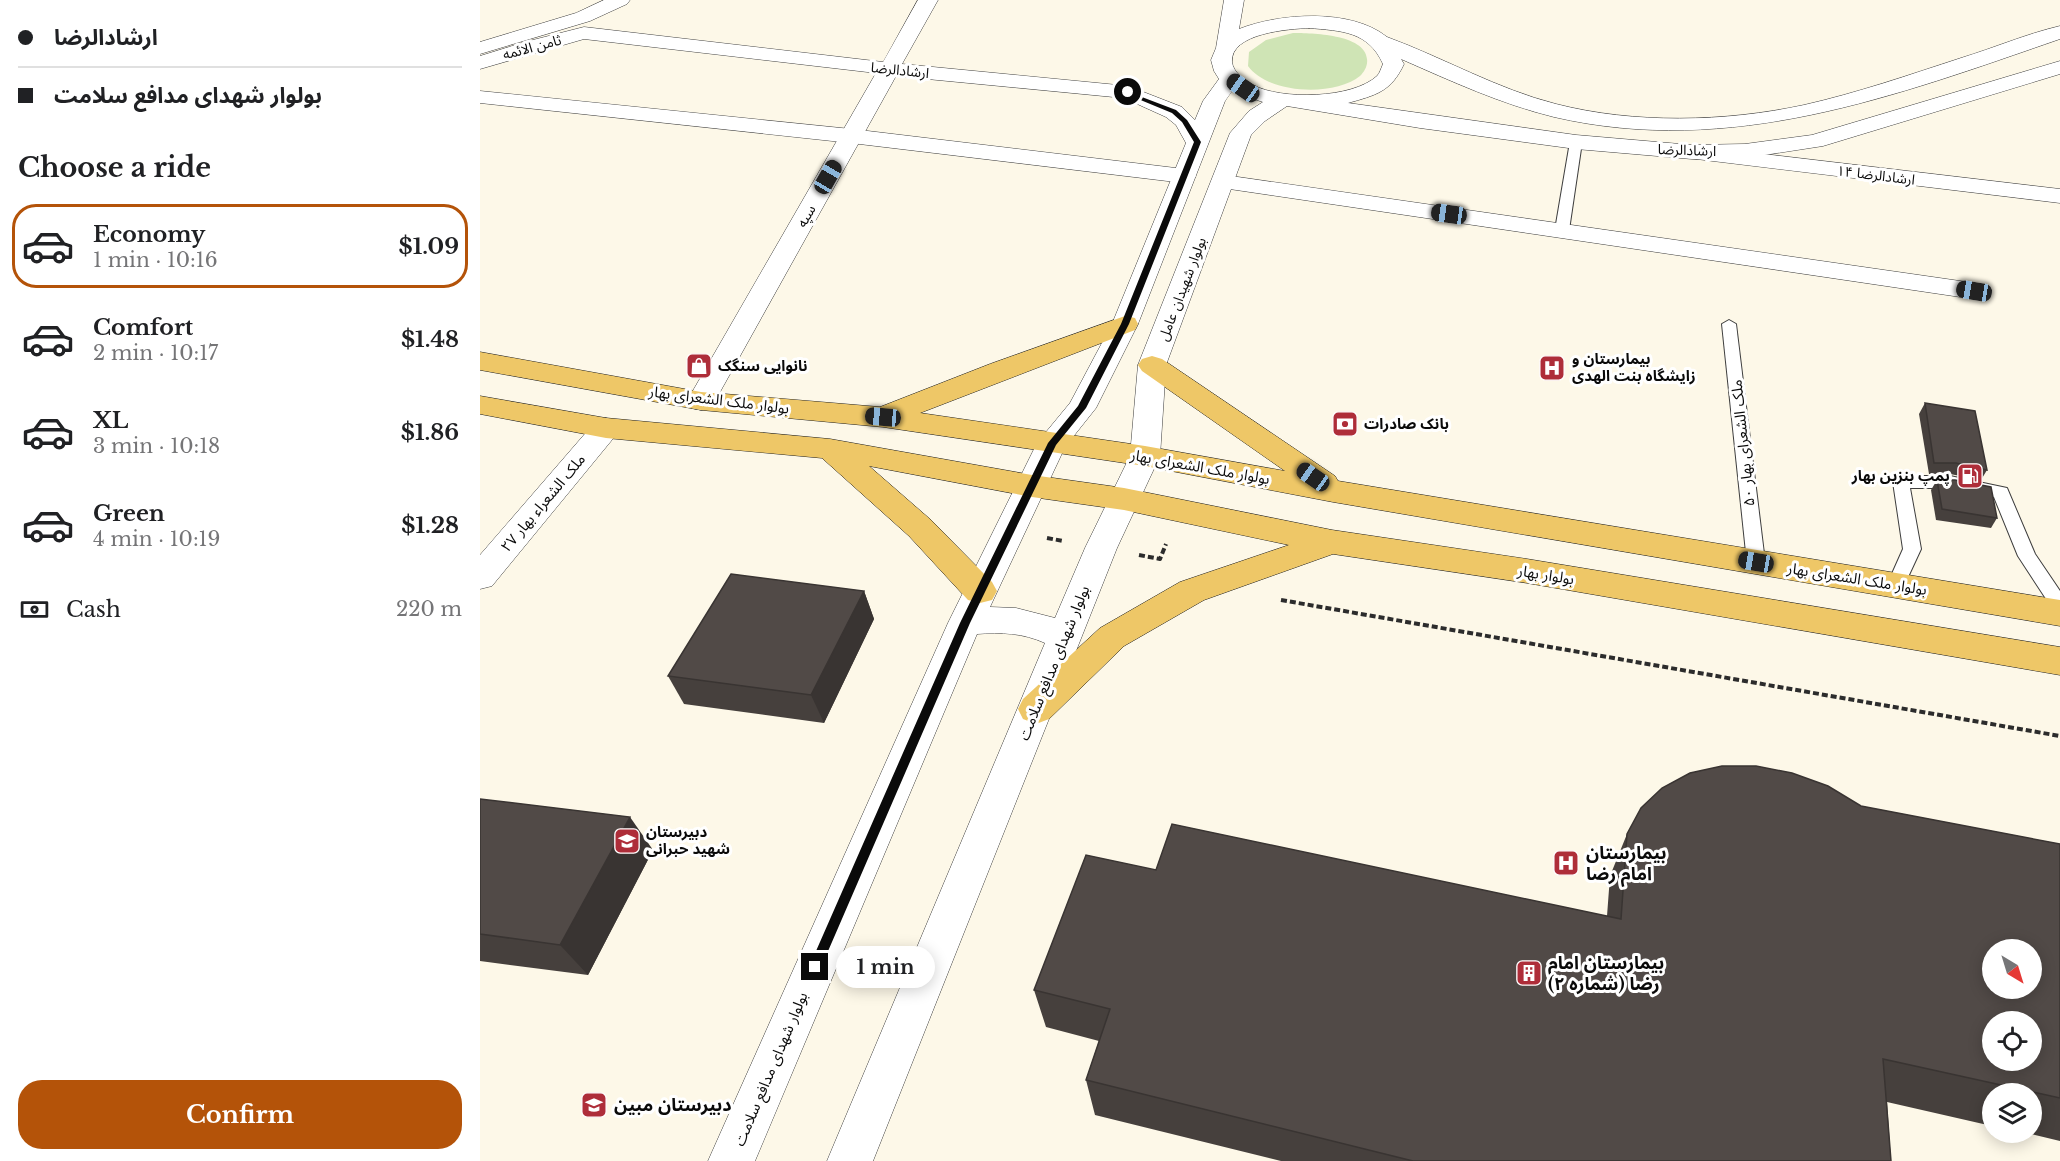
<!DOCTYPE html>
<html lang="en">
<head>
<meta charset="utf-8">
<style>
  body { margin:0; font-family:"Libre Baskerville","Noto Sans Arabic",serif; background:#f6f6f6; color:#202124; height:100vh; display:flex; flex-direction:column; font-size:22px; white-space:nowrap }
  * { box-sizing:border-box; margin:0 }
  p { font-size:20px; color:#757577 }
  .icon { flex:none; width:33px; height:33px; fill:none; stroke:currentColor; stroke-width:2; stroke-linecap:round; stroke-linejoin:round }
  .map { position:relative; flex:1; overflow:hidden }
  .sheet { display:flex; flex-direction:column; background:#fff; width:480px }
  .sheet>* { flex:none }
  .guide { display:grid; align-content:center; height:132px; padding:0 18px; background:#fff }
  .needle { width:39px; rotate:142deg }
  .tools { position:absolute; left:1502px; top:939px; display:grid; gap:12px }
  .tools a { display:grid; place-items:center; width:60px; height:60px; border-radius:50%; background:#fff; box-shadow:0 3px 15px #0003; font-size:30px }
  .end { position:absolute; width:27px; height:27px; margin:-14px; border:8px solid #0a0a0a; background:#fff; box-shadow:0 0 0 3px #fff }
  .from { border-radius:50% }
  .bubble { position:absolute; height:42px; border-radius:21px; background:#fff; box-shadow:0 3px 15px #0003; font-size:20px; font-weight:800; line-height:42px; text-align:center }
  .car { position:absolute; width:18px; height:36px; margin:-18px -9px; border-radius:8px; box-shadow:0 0 4px 2px #0007; background:linear-gradient(#222 24%,#8ab4d8 0 40%,#222 0 76%,#8ab4d8 0 86%,#222 0) }
  .guide b { display:flex; align-items:center; gap:21px; height:57px; font-size:22px }
  .guide b+b { border-top:2px solid #e0e0e0 }
  .guide i { width:15px; height:15px; background:#202124 }
  ul { padding:0; list-style:none }
  li { display:flex; align-items:center; gap:18px; height:84px; margin:0 12px 9px; padding:0 6px; border:3px solid transparent; border-radius:24px }
  li div { flex:1 }
  li b { display:block; font-size:22px }
  li em { font-style:normal; font-weight:800 }
  li.active { border-color:#b45309 }
  li>.icon { width:54px; height:54px; stroke-width:1.5 }
  h2 { padding:0 18px; font-size:27px; line-height:72px }
  .pay { display:flex; align-items:center; gap:15px; height:66px; padding:0 18px; font-size:22px }
  .pay p { margin-inline-start:auto }
  .button { display:flex; gap:12px; margin-top:auto; padding:12px 18px }
  .button a { flex:1; height:69px; border-radius:24px; background:#b45309; color:#fff; font-size:24px; font-weight:800; line-height:69px; text-align:center }
  main { display:flex; flex:1; min-height:0 }
  .map>svg:first-child { display:block }
  .green { fill:#cfe4b5 }
  .lines { fill:none; stroke-linecap:round; stroke-linejoin:round }
  .service-casing { stroke:#3d3d3d; stroke-width:2 }
  .minor-casing { stroke:#3d3d3d; stroke-width:1 }
  .tertiary-casing { stroke:#3d3d3d; stroke-width:1 }
  .primary-casing { stroke:#1b1b1b; stroke-width:1 }
  .path { stroke:#2c2c2c; stroke-width:4; stroke-dasharray:6 3; stroke-linecap:butt }
  .service { fill:#fff; fill-rule:evenodd }
  .minor { fill:#fff; fill-rule:evenodd }
  .tertiary { fill:#fff; fill-rule:evenodd }
  .primary { fill:#eec767; fill-rule:evenodd }
  .wall { fill:#46403d }
  .shaded-wall { fill:#393432 }
  .building { fill:#514a47; stroke:#393432; stroke-width:1.5; fill-rule:evenodd }
  .route { fill:#0a0a0a }
  .labels { text-anchor:middle; stroke-width:6; stroke-linejoin:round; paint-order:stroke }
  .far-street-label { font-size:14px; fill:#0a0a0a; stroke:#fff }
  .poi-label { font-size:15px; font-weight:bold; fill:#0a0a0a; stroke:#fff; text-anchor:start }
  .street-label { font-size:15px; fill:#0a0a0a; stroke:#fff }
  .near-poi-label { font-size:18px; font-weight:bold; fill:#0a0a0a; stroke:#fff; text-anchor:start }
</style>
</head>
<body>
<main>
<section class="sheet">
<div class="guide">
<b><i class="from"></i>ارشادالرضا</b>
<b><i></i>بولوار شهدای مدافع سلامت</b>
</div>
<h2>Choose a ride</h2>
<ul>
<li class="active"><svg class="icon" aria-label="car" viewBox="0 0 24 24"><path d="M5 17H2v-5l4-1 3-4h7l3 4 3 1v5h-3M9 17h6M6 11h13"/><circle cx="7" cy="17" r="2"/><circle cx="17" cy="17" r="2"/></svg><div><b>Economy</b><p>1 min · 10:16</p></div><em>$1.09</em></li>
<li><svg class="icon" aria-label="car" viewBox="0 0 24 24"><path d="M5 17H2v-5l4-1 3-4h7l3 4 3 1v5h-3M9 17h6M6 11h13"/><circle cx="7" cy="17" r="2"/><circle cx="17" cy="17" r="2"/></svg><div><b>Comfort</b><p>2 min · 10:17</p></div><em>$1.48</em></li>
<li><svg class="icon" aria-label="car" viewBox="0 0 24 24"><path d="M5 17H2v-5l4-1 3-4h7l3 4 3 1v5h-3M9 17h6M6 11h13"/><circle cx="7" cy="17" r="2"/><circle cx="17" cy="17" r="2"/></svg><div><b>XL</b><p>3 min · 10:18</p></div><em>$1.86</em></li>
<li><svg class="icon" aria-label="car" viewBox="0 0 24 24"><path d="M5 17H2v-5l4-1 3-4h7l3 4 3 1v5h-3M9 17h6M6 11h13"/><circle cx="7" cy="17" r="2"/><circle cx="17" cy="17" r="2"/></svg><div><b>Green</b><p>4 min · 10:19</p></div><em>$1.28</em></li>
</ul>
<div class="pay"><svg class="icon" aria-label="cash" viewBox="0 0 24 24"><path d="M3 7h18v10H3z"/><circle cx="12" cy="12" r="2"/></svg>Cash<p>220 m</p></div>
<div class="button"><a>Confirm</a></div>
</section>
<div class="map">
<svg width="1580" height="1161" viewBox="0 0 1580 1161">
  <rect width="100%" height="100%" fill="#fdf8e8"/>
  <path class="green" d="M813,33C831,33 885,34 887,59C888,66 884,72 880,76C854,97 788,94 768,66L769,52L786,40Z"/>
  <g class="lines">
    <g class="service-casing">
      <g id="service">
        <path d="M1096,138L1102,142L1089,230L1082,234L1075,230L1090,142Z"/>
        <path d="M1249,320L1256,324L1285,562L1282,567L1276,569L1270,567L1267,562L1242,324Z"/>
        <path d="M1421,476H1470L1527,488L1555,554L1580,591V613L1574,611L1538,556L1514,497L1470,488H1430L1441,549L1422,590L1416,592L1410,590L1407,585L1423,549L1413,482L1415,478Z"/>
      </g>
    </g>
    <g class="minor-casing">
      <g id="minor">
        <path d="M124,0H150L147,4L110,21L0,54V42L96,13Z"/>
        <path d="M0,91L371,129L704,169L712,171L716,176L712,181L704,183L371,143L0,103Z"/>
        <path d="M1216,146L1580,189V203L1208,158L1205,153L1208,148Z"/>
        <path d="M744,175L1494,283L1503,285L1507,291L1503,297L1494,299L736,187L732,182L736,177Z"/>
        <path d="M126,418L136,421L141,428L136,435L12,586L0,589V555L116,421Z"/>
      </g>
    </g>
    <g class="tertiary-casing">
      <path id="tertiary" d="M438,0H458L422,64L648,86L702,107L715,120L723,101L739,79L734,71L731,60L736,48L744,0H764L759,29C800,13 871,8 907,37C964,58 1017,89 1076,104C1154,124 1245,122 1324,105C1377,93 1429,75 1481,58C1514,48 1546,34 1580,26V39C1415,96 1251,158 1074,117C1021,104 971,81 921,59L924,64C911,92 896,95 868,103L1096,135L1212,145L1265,144L1332,135L1580,61V74L1343,146L1265,158L1212,159L1096,149L940,128L807,106L785,121L771,135L686,365L680,456L637,548L393,1161H347L565,643C543,633 521,632 497,634L275,1161H228L468,623L557,443L590,403L632,324L706,143L696,125L686,117L644,98L416,76L235,401L231,408L221,410L211,408L207,401L396,73L104,39L0,69V56L45,42L104,27L403,62ZM829,28C862,31 888,31 903,64C901,68 900,73 897,76C872,99 801,100 773,85C765,81 753,72 752,62C750,33 809,29 829,28ZM753,90L758,94L783,102L769,111L750,133L658,365L650,456L605,548L575,618L536,608L510,607L585,447L616,408L658,324L745,101Z"/>
    </g>
    <g class="primary-casing">
      <g id="primary">
        <path d="M645,316L655,318L658,324L655,330L440,413L665,446L805,471L662,371L658,365L662,359L672,356L682,359L855,476L858,481L1580,600V626L853,502L665,466L403,427L221,410L0,370V352L221,392L400,407L510,364Z"/>
        <path d="M0,396L126,418L350,439L552,475L644,488L852,530L1047,559L1580,647V675L1047,583L853,554L724,600L644,646L569,719L556,724L543,719L538,709L543,699L620,628L700,582L809,545L644,510L552,497L389,466L451,520L512,582L517,591L512,600L500,603L488,600L429,536L342,458L126,438L0,414Z"/>
      </g>
    </g>
    <g class="path">
      <path d="M567,538L583,541"/>
      <path d="M659,555L680,559L686,544"/>
      <path d="M801,600L1580,736"/>
    </g>
    <use href="#service" class="service"/>
    <use href="#minor" class="minor"/>
    <use href="#tertiary" class="tertiary"/>
    <use href="#primary" class="primary"/>
  </g>
  <g class="wall">
    <path d="M1445,403L1507,470L1501,480L1470,474H1449L1439,414Z"/>
    <path d="M1457,480L1517,518L1511,528L1456,520L1451,490Z"/>
    <path d="M384,591L394,619L344,723L204,704L188,676Z"/>
    <path d="M0,799L173,850L108,975L0,961Z"/>
    <path d="M1381,806L1580,844V1141L1543,1132H1551V1094H1512V1126L1407,1102L1411,1161H801L615,1115L606,1080L619,1041L566,1027L554,990L676,870L1127,916L1130,876L1147,834Z"/>
  </g>
  <g class="shaded-wall">
    <path d="M384,591L394,619L344,723L331,695Z"/>
    <path d="M150,817L173,850L108,975L80,945Z"/>
  </g>
  <g class="building">
    <path d="M1445,403L1495,411L1507,470L1476,463H1454Z"/>
    <path d="M1457,480H1475L1511,487L1517,518L1462,509Z"/>
    <path d="M251,574L384,591L331,695L188,676Z"/>
    <path d="M1242,766H1276L1312,773L1348,786L1381,806L1580,844V1098L1403,1059L1411,1161H933L606,1080L630,1009L554,990L606,855L676,870L692,824L1141,919L1147,834L1161,808L1182,788L1210,773ZM1512,950H1551V988H1512ZM1512,1022H1551V1060H1512Z"/>
    <path d="M0,799L150,817L80,945L0,934Z"/>
  </g>
  <path class="route" d="M646,91L696,110L707,120L721,142L649,324L606,408L576,445L490,623L339,972L335,973L329,967L480,623L568,443L598,406L641,324L714,142L702,122L692,113L646,94Z"/>
  <defs>
    <g id="shop-square" transform="scale(1.35)"><rect x="-9" y="-9" width="18" height="18" rx="4" fill="#ae2d39" stroke="#fff"/><path d="M-5-2.5h2.3a2.7 3.5 0 0 1 5.4 0H5L5.5 6h-11ZM-1.5-2.5h3a1.5 2.3 0 0 0-3 0Z" fill="#fff"/></g>
    <g id="hospital-square" transform="scale(1.35)"><rect x="-9" y="-9" width="18" height="18" rx="4" fill="#ae2d39" stroke="#fff"/><path d="M-5-5h3v3.5h4V-5h3V5h-3V1.5h-4V5h-3Z" fill="#fff"/></g>
    <g id="bank-square" transform="scale(1.35)"><rect x="-9" y="-9" width="18" height="18" rx="4" fill="#ae2d39" stroke="#fff"/><path d="M-6-4H6V4H-6ZM0-2.3a2.3 2.3 0 1 0 0 4.6a2.3 2.3 0 1 0 0-4.6Z" fill="#fff"/></g>
    <g id="fuel-square" transform="scale(1.35)"><rect x="-9" y="-9" width="18" height="18" rx="4" fill="#ae2d39" stroke="#fff"/><path d="M-5.5-6h7V0h2V4h1.3V-2.5L3-4.5l.8-.8L6-3V5H2.5V1h-1V6h-7ZM-4.2-4.7v3.2H.2V-4.7Z" fill="#fff"/></g>
    <g id="school-square" transform="scale(1.35)"><rect x="-9" y="-9" width="18" height="18" rx="4" fill="#ae2d39" stroke="#fff"/><path d="M0-5L7-2L0 1L-7-2ZM-4 1L0 2.5L4 1V4Q0 6-4 4Z" fill="#fff"/></g>
    <g id="building-square" transform="scale(1.35)"><rect x="-9" y="-9" width="18" height="18" rx="4" fill="#ae2d39" stroke="#fff"/><path d="M-4-6H4V6H1V3H-1V6H-4ZM-2.5-4.3h1.7v1.8h-1.7ZM.8-4.3h1.7v1.8H.8ZM-2.5-1h1.7V.8h-1.7ZM.8-1h1.7V.8H.8Z" fill="#fff"/></g>
  </defs>
  <g fill-rule="evenodd">
    <use href="#shop-square" x="219" y="366"/>
    <use href="#hospital-square" x="1072" y="368"/>
    <use href="#bank-square" x="865" y="424"/>
    <use href="#fuel-square" x="1490" y="476"/>
    <use href="#school-square" x="147" y="841"/>
    <use href="#hospital-square" x="1086" y="863"/>
    <use href="#building-square" x="1049" y="973"/>
    <use href="#school-square" x="114" y="1105"/>
  </g>
  <g class="labels">
    <g class="far-street-label">
      <text transform="translate(52 47) rotate(-15)" y="5">ثامن الائمه</text>
      <text transform="translate(420 70) rotate(6)" y="5">ارشادالرضا</text>
      <text transform="translate(1207 150) rotate(2)" y="5">ارشادالرضا</text>
      <text transform="translate(1396 175) rotate(7)" y="5">ارشادالرضا ۱۴</text>
      <text transform="translate(326 216) rotate(-61)" y="5">سپه</text>
      <text transform="translate(702 289) rotate(-69)" y="5">بولوار شهیدان عامل</text>
    </g>
    <g class="poi-label">
      <text x="1092" y="364">بیمارستان و<tspan x="1092" dy="17">زایشگاه بنت الهدی</tspan></text>
      <text x="238" y="371">نانوایی سنگک</text>
      <text x="884" y="429">بانک صادرات</text>
      <text x="1470" y="481" text-anchor="end">پمپ بنزین بهار</text>
      <text x="166" y="837">دبیرستان<tspan x="166" dy="17">شهید حبرانی</tspan></text>
    </g>
    <g class="street-label">
      <text transform="translate(239 400) rotate(7)" y="5">بولوار ملک الشعرای بهار</text>
      <text transform="translate(1263 443) rotate(-96)" y="5">ملک الشعرای بهار ۵۰</text>
      <text transform="translate(720 467) rotate(10)" y="5">بولوار ملک الشعرای بهار</text>
      <text transform="translate(63 503) rotate(-50)" y="5">ملک الشعراء بهار ۲۷</text>
      <text transform="translate(1066 575) rotate(9)" y="5">بولوار بهار</text>
      <text transform="translate(1377 579) rotate(9)" y="5">بولوار ملک الشعرای بهار</text>
      <text transform="translate(574 663) rotate(-68)" y="5">بولوار شهدای مدافع سلامت</text>
      <text transform="translate(291 1069) rotate(-67)" y="5">بولوار شهدای مدافع سلامت</text>
    </g>
    <g class="near-poi-label">
      <text x="1106" y="859">بیمارستان<tspan x="1106" dy="21">امام رضا</tspan></text>
      <text x="1068" y="969">بیمارستان امام<tspan x="1068" dy="21">رضا (شماره ۲)</tspan></text>
      <text x="134" y="1111">دبیرستان مبین</text>
    </g>
  </g>
</svg>
<div class="tools">
<a><svg class="needle" viewBox="-14 -14 28 28"><path d="M0-13l5 13h-10z" fill="#e53935"/><path d="M0 13l5-13h-10z" fill="#757577"/></svg></a>
<a><svg class="icon" aria-label="locate" viewBox="0 0 24 24"><circle cx="12" cy="12" r="6"/><path d="M12 2v4M12 18v4M2 12h4M18 12h4"/></svg></a>
<a><svg class="icon" aria-label="layers" viewBox="0 0 24 24"><path d="M12 4l9 5-9 5-9-5zM3 14l9 5 9-5"/></svg></a>
</div>
<i class="end from" style="left:648px;top:92px"></i>
<i class="end" style="left:335px;top:967px"></i>
<div class="bubble" style="left:356px;top:946px;width:99px">1 min</div>
<i class="car" style="left:763px;top:88px;rotate:305deg"></i>
<i class="car" style="left:348px;top:177px;rotate:30deg"></i>
<i class="car" style="left:969px;top:214px;rotate:278deg"></i>
<i class="car" style="left:1494px;top:291px;rotate:279deg"></i>
<i class="car" style="left:403px;top:417px;rotate:275deg"></i>
<i class="car" style="left:833px;top:477px;rotate:305deg"></i>
<i class="car" style="left:1276px;top:562px;rotate:280deg"></i>
</div>
</main>
</body>
</html>
